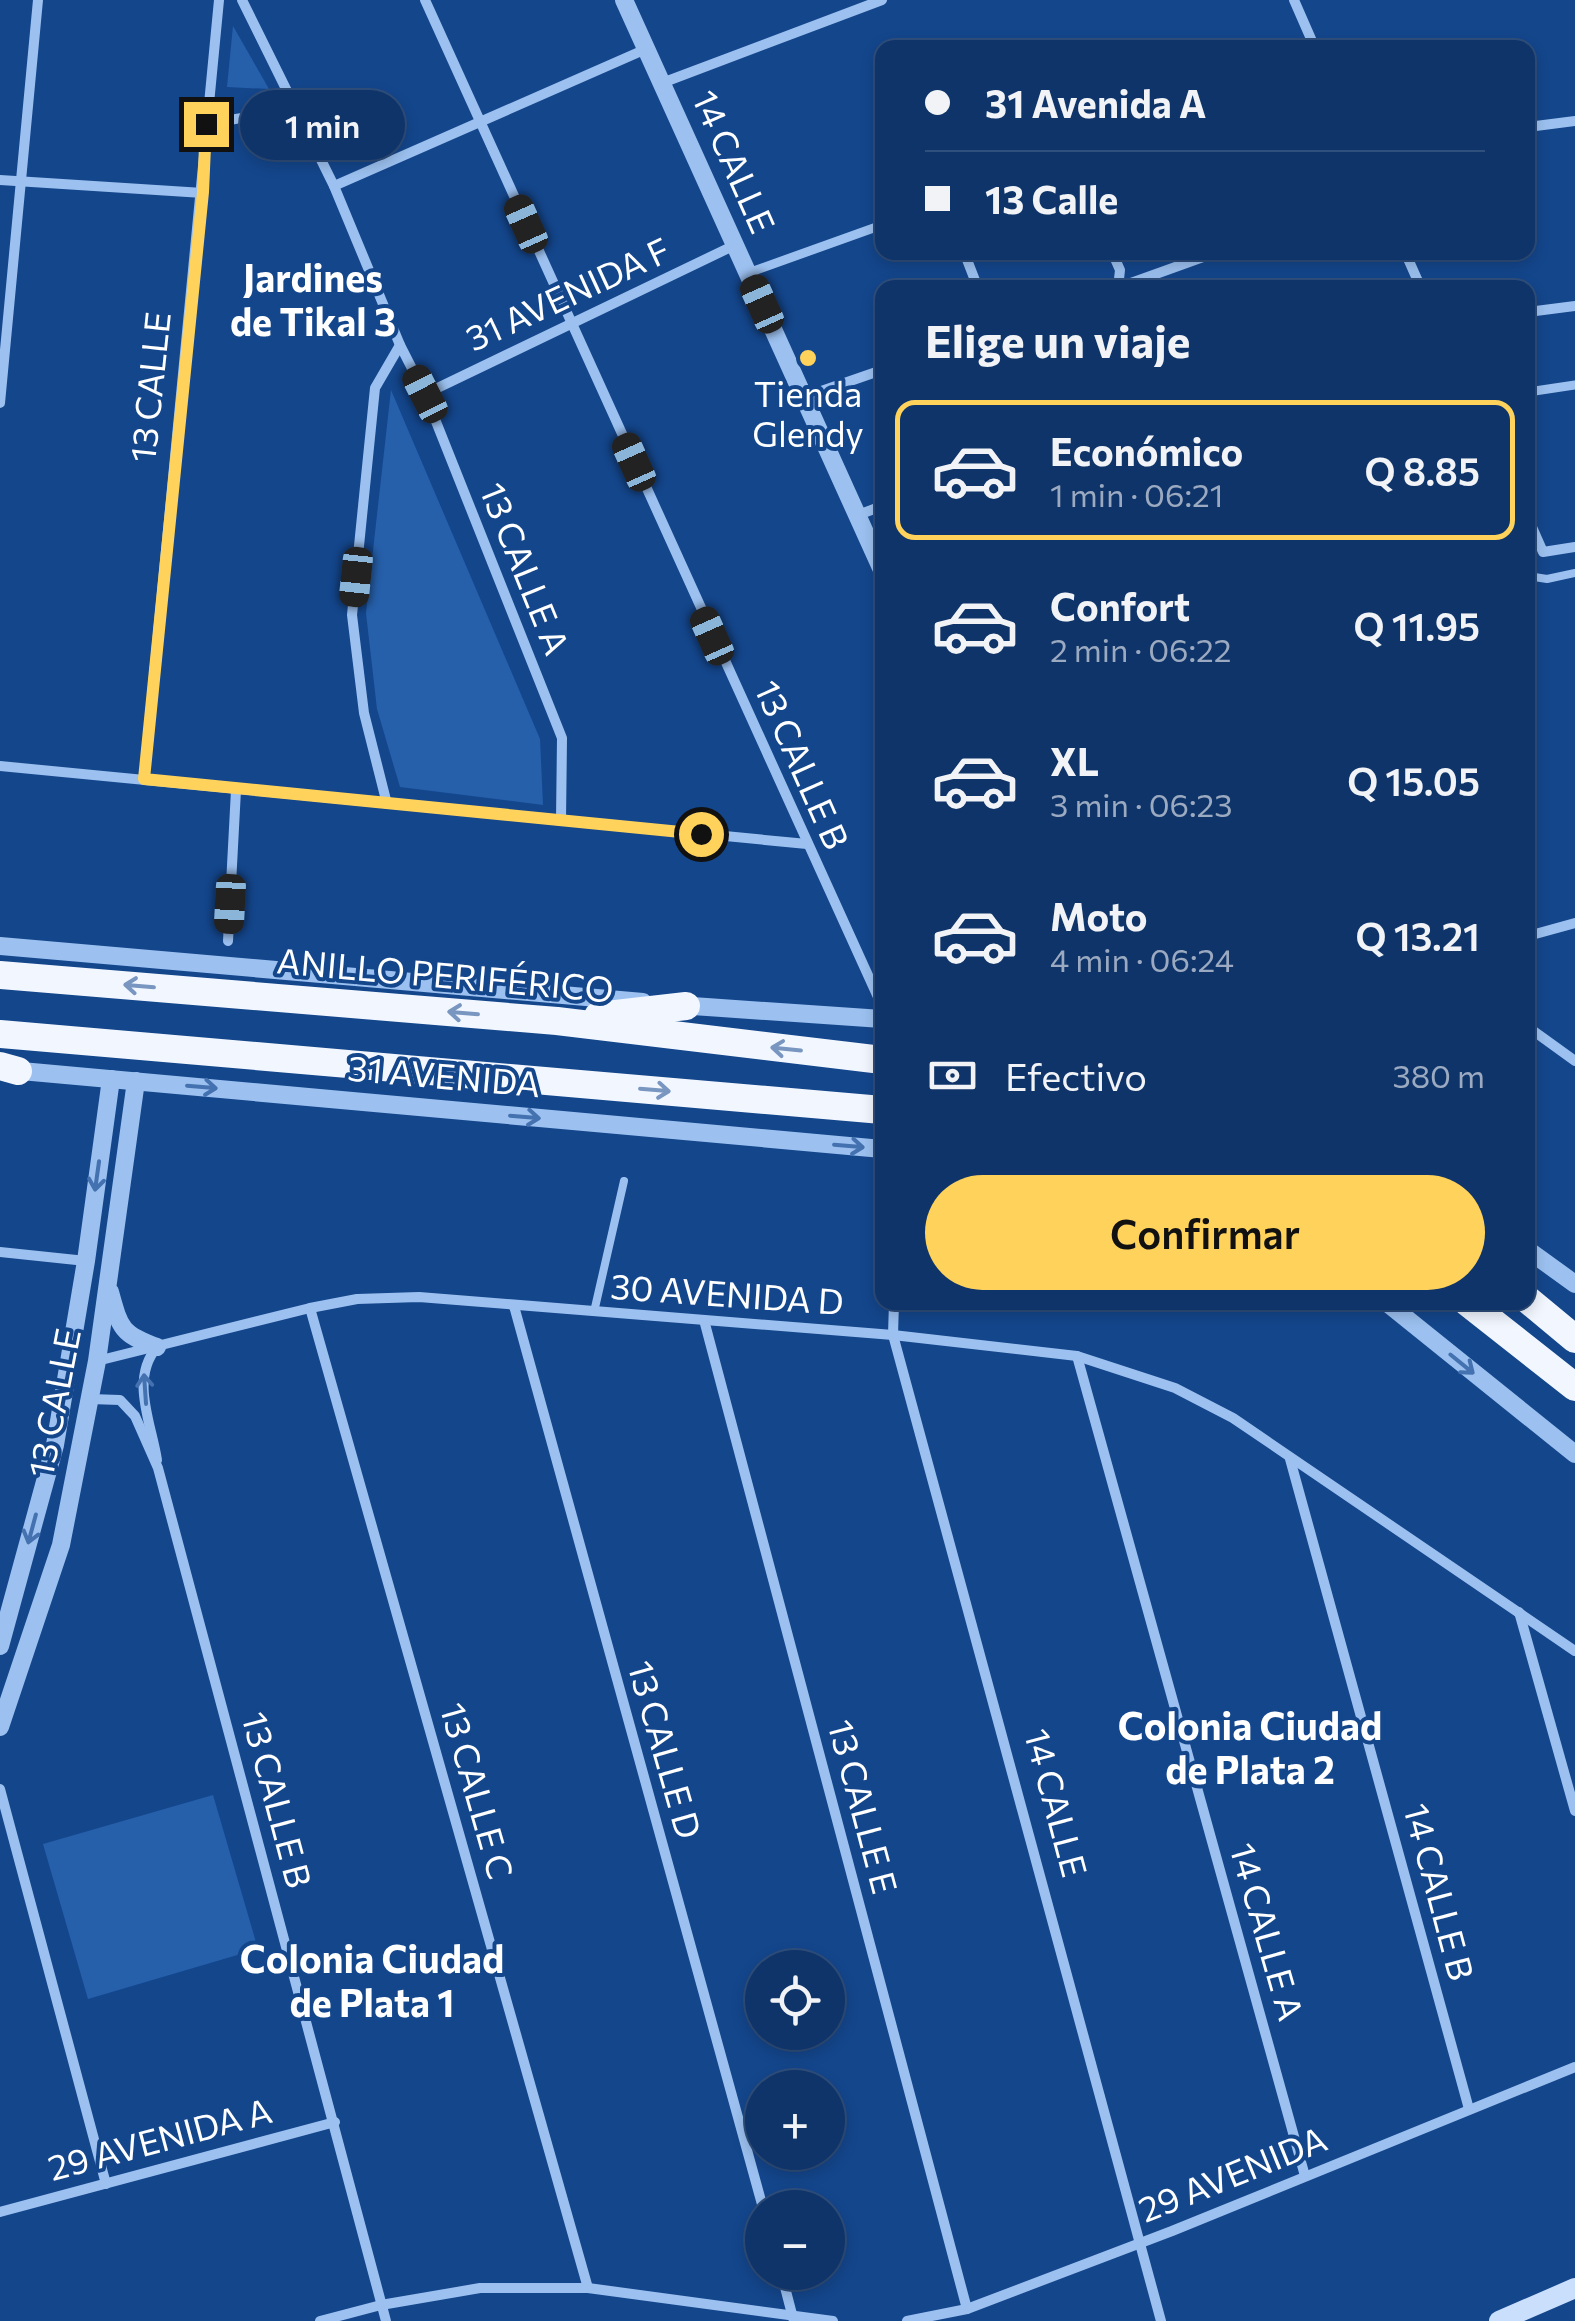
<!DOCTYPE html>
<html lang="es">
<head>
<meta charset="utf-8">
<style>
  body { margin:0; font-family:Commissioner,sans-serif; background:#1d3f71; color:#f1f3f6; height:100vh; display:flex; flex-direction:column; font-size:38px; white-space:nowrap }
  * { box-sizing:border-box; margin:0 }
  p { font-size:32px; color:#9baac0 }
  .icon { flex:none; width:55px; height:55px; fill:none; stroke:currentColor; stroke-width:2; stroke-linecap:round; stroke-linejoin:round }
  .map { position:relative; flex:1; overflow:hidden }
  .drawer { position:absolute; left:875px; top:280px; width:660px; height:1030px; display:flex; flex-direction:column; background:#0f3469; border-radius:20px; box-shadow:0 5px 15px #0003,0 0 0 2px #2f4f7d }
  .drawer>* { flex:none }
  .guide { position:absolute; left:875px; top:40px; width:660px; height:220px; border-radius:20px; box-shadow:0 5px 15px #0003,0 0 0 2px #2f4f7d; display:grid; align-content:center; height:220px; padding:0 50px; background:#0f3469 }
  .buttons { position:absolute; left:745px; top:1950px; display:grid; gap:20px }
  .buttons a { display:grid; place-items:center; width:100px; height:100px; border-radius:50%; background:#0f3469; box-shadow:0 5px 15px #0003,0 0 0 2px #2f4f7d; font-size:50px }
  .end { position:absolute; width:45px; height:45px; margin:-22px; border:12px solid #ffd25c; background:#111; box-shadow:0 0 0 5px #111 }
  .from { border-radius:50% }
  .bubble { position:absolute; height:70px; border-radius:35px; background:#0f3469; box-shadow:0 5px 15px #0003,0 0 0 2px #2f4f7d; font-size:32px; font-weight:600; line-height:70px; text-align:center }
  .car { position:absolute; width:30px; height:60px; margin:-30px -15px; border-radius:12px; box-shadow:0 0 8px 2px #0007; background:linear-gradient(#222 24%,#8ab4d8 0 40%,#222 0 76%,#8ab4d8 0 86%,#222 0) }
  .guide b { display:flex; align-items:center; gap:35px; height:95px; font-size:38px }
  .guide b+b { border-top:2px solid #2f4f7d }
  .guide i { width:25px; height:25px; background:#f1f3f6 }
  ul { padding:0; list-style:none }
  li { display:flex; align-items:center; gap:30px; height:140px; margin:0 20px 15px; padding:0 30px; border:5px solid transparent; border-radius:20px }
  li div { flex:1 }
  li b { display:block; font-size:38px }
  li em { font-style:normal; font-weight:600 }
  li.on { border-color:#ffd25c }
  li>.icon { width:90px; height:90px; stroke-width:1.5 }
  h2 { padding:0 50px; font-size:45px; line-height:120px }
  .pay { display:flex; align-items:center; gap:25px; height:110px; padding:0 50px; font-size:38px }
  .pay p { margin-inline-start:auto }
  .button { display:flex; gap:20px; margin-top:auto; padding:20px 50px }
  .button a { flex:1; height:115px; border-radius:60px; background:#ffd25c; color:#111; font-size:40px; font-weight:600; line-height:115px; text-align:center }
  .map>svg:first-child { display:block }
  .green { fill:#2660ab }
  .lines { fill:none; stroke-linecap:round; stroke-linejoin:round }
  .service { stroke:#9cc1f0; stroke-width:8 }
  .pedestrian { stroke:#9cc1f0; stroke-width:9 }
  .minor { stroke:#9cc1f0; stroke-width:10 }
  .tertiary { stroke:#9cc1f0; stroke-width:18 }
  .secondary { stroke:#cadffb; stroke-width:20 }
  .trunk { stroke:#f2f7ff; stroke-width:28 }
  .oneway { stroke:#7896c0 }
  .oneway2 { stroke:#4471af }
  .route { stroke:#ffd25c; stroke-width:12 }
  .poi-dot { fill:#ffd25c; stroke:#14468c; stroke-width:4 }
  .labels { text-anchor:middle; stroke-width:8; stroke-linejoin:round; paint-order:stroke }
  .street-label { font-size:35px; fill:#fff; stroke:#14468c }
  .poi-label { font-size:35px; fill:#fff; stroke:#14468c }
  .neighbourhood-label { font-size:38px; font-weight:bold; fill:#fff; stroke:#14468c }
</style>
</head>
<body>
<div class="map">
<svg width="1575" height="2321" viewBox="0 0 1575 2321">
  <rect width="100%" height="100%" fill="#14468c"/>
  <g class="green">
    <path d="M233,26L269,89L227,87Z"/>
    <path d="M391,390L540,739L543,805L400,787L377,709L366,613Z"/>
    <path d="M213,1795L258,1949L88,1999L43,1844Z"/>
  </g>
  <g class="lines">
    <g class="service">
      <path d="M1528,576L1547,579L1575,573"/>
      <path d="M594,1312L624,1181"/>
    </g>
    <g class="pedestrian">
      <path d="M748,273L882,225"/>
      <path d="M1528,392L1575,385"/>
    </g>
    <g class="minor">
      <path d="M242,0L334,186L400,345L425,394L562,738L561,821"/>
      <path d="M425,0L882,1006"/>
      <path d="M1294,0L1315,48"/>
      <path d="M662,83L882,0"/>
      <path d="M206,124L294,109"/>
      <path d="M1528,127L1575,121"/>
      <path d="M0,180L203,193"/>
      <path d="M334,186L646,49"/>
      <path d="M964,252L978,288"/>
      <path d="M1112,252L1120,270L1118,288"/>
      <path d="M1405,252L1421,288"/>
      <path d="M1117,288L1217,252"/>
      <path d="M1528,312L1575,306"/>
      <path d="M425,394L735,245"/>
      <path d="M804,397L882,370"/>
      <path d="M0,403L38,0"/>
      <path d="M858,515L882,506"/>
      <path d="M1528,518L1543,552L1575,547"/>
      <path d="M0,766L807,844"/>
      <path d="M144,779L219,0"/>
      <path d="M387,804L364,713L352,615L375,388L400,345"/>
      <path d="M1528,936L1575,923"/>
      <path d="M228,941L236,790"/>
      <path d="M1528,1027L1575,1061"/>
      <path d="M0,1252L86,1261"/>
      <path d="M894,1302L893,1335L1161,2321"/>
      <path d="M514,1306L763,2208"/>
      <path d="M310,1308L588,2288"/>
      <path d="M704,1320L967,2309"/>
      <path d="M157,1347C130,1379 151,1422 157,1460"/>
      <path d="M1077,1356L1305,2176"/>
      <path d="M97,1361L310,1308L357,1299L419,1297L893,1335L1077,1356L1175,1388L1233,1418L1575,1651"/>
      <path d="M90,1399L120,1400L135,1416L158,1468L386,2321"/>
      <path d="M1290,1459L1469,2109"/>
      <path d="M1519,1612L1575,1811"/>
      <path d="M0,1789L106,2184"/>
      <path d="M0,2212L335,2122"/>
      <path d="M781,2272L793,2318"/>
      <path d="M320,2321L381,2305L480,2288H588L833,2321"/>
      <path d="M907,2321L967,2309L1172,2231L1575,2067"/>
    </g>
    <g class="tertiary">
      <path d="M624,0L882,570"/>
      <path d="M0,946L643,1002"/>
      <path d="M678,1005L882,1019"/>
      <path d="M10,1070L882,1149"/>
      <path d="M1528,1250L1575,1284"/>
      <path d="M110,1292C120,1328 121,1334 157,1347"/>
      <path d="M1386,1302L1575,1454"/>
      <path d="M0,1646L55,1445L86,1261L111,1079"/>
      <path d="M0,1727L61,1545L97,1361L136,1081"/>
    </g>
    <path class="secondary" d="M1499,2321L1575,2288"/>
    <g class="trunk">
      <path d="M0,975L557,1021L882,1060"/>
      <path d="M598,1016L686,1006"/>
      <path d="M0,1034L882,1110"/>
      <path d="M0,1066L18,1071"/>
      <path d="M1528,1300L1575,1339"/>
      <path d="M1467,1302L1575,1387"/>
    </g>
  </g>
  <defs><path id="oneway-shaft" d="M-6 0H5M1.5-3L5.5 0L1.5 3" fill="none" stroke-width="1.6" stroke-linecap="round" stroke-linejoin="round" transform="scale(2.5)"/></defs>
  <g class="oneway">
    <use href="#oneway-shaft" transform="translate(139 986) rotate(-175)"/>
    <use href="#oneway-shaft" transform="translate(463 1013) rotate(-175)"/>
    <use href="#oneway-shaft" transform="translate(786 1049) rotate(-174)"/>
    <use href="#oneway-shaft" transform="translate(655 1090) rotate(5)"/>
  </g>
  <g class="oneway2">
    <use href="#oneway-shaft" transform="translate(202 1087) rotate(5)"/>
    <use href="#oneway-shaft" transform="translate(525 1117) rotate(5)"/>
    <use href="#oneway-shaft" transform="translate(849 1146) rotate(5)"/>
    <use href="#oneway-shaft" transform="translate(97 1176) rotate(98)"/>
    <use href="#oneway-shaft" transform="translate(1462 1364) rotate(39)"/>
    <use href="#oneway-shaft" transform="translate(145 1389) rotate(-94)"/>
    <use href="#oneway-shaft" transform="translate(32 1529) rotate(105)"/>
  </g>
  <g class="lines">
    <path class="route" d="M206,124L203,192L144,779L701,834"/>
  </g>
  <circle class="poi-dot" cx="808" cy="358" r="10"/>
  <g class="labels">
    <g class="street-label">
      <text transform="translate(733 162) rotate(66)" y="12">14 CALLE</text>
      <text transform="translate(568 295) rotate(-25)" y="12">31 AVENIDA F</text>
      <text transform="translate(151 387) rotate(-84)" y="12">13 CALLE</text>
      <text transform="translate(524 569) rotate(68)" y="12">13 CALLE A</text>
      <text transform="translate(801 765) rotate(66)" y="12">13 CALLE B</text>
      <text transform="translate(445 976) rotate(5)" y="12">ANILLO PERIFÉRICO</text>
      <text transform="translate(444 1077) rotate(5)" y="12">31 AVENIDA</text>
      <text transform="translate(727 1295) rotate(4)" y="12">30 AVENIDA D</text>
      <text transform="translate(55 1403) rotate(-79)" y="12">13 CALLE</text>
      <text transform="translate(664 1750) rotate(74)" y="12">13 CALLE D</text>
      <text transform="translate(476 1791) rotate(74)" y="12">13 CALLE C</text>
      <text transform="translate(276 1800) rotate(75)" y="12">13 CALLE B</text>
      <text transform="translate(1055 1803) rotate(75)" y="12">14 CALLE</text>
      <text transform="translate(862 1807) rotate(75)" y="12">13 CALLE E</text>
      <text transform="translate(1438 1892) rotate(75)" y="12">14 CALLE B</text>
      <text transform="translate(1266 1932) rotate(74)" y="12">14 CALLE A</text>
      <text transform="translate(160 2140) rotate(-15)" y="12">29 AVENIDA A</text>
      <text transform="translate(1233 2175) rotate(-22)" y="12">29 AVENIDA</text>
    </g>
    <g class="poi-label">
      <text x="808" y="407">Tienda<tspan x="808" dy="40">Glendy</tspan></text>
    </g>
    <g class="neighbourhood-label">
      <text x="313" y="292">Jardines<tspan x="313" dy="44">de Tikal 3</tspan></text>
      <text x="1250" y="1740">Colonia Ciudad<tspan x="1250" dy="44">de Plata 2</tspan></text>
      <text x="372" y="1973">Colonia Ciudad<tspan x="372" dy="44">de Plata 1</tspan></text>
    </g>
  </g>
</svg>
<div class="buttons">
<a><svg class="icon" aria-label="locate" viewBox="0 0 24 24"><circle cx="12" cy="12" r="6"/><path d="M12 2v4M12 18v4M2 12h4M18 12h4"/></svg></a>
<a>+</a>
<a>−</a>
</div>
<i class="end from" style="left:701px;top:834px"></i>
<i class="end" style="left:206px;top:124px"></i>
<div class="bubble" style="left:240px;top:90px;width:165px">1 min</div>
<i class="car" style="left:526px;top:224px;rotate:336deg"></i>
<i class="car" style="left:762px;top:304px;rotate:336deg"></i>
<i class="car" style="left:425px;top:394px;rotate:333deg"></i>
<i class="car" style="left:634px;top:462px;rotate:336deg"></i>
<i class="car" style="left:356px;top:577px;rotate:186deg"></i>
<i class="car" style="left:712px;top:636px;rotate:336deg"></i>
<i class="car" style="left:230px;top:904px;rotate:183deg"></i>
<div class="guide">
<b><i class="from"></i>31 Avenida A</b>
<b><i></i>13 Calle</b>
</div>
<section class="drawer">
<h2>Elige un viaje</h2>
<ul>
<li class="on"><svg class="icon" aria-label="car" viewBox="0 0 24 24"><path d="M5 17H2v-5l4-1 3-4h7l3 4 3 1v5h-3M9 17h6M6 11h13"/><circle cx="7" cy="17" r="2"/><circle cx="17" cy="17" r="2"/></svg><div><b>Económico</b><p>1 min · 06:21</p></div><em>Q 8.85</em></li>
<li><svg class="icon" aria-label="car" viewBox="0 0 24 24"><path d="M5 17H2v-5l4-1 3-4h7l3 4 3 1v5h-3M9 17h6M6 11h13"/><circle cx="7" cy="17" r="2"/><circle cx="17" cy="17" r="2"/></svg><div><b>Confort</b><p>2 min · 06:22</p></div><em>Q 11.95</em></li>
<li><svg class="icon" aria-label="car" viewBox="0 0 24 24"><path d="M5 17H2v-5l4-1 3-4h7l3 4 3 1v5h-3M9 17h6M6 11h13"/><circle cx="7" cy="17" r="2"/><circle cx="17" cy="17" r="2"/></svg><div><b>XL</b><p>3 min · 06:23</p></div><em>Q 15.05</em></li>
<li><svg class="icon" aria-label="car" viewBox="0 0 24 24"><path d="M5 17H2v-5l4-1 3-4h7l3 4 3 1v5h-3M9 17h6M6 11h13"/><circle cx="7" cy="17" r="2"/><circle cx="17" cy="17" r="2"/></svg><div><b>Moto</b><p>4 min · 06:24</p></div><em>Q 13.21</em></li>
</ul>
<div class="pay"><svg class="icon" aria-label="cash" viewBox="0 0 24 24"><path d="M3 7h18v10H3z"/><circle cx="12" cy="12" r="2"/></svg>Efectivo<p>380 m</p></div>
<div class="button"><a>Confirmar</a></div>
</section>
</div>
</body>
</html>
